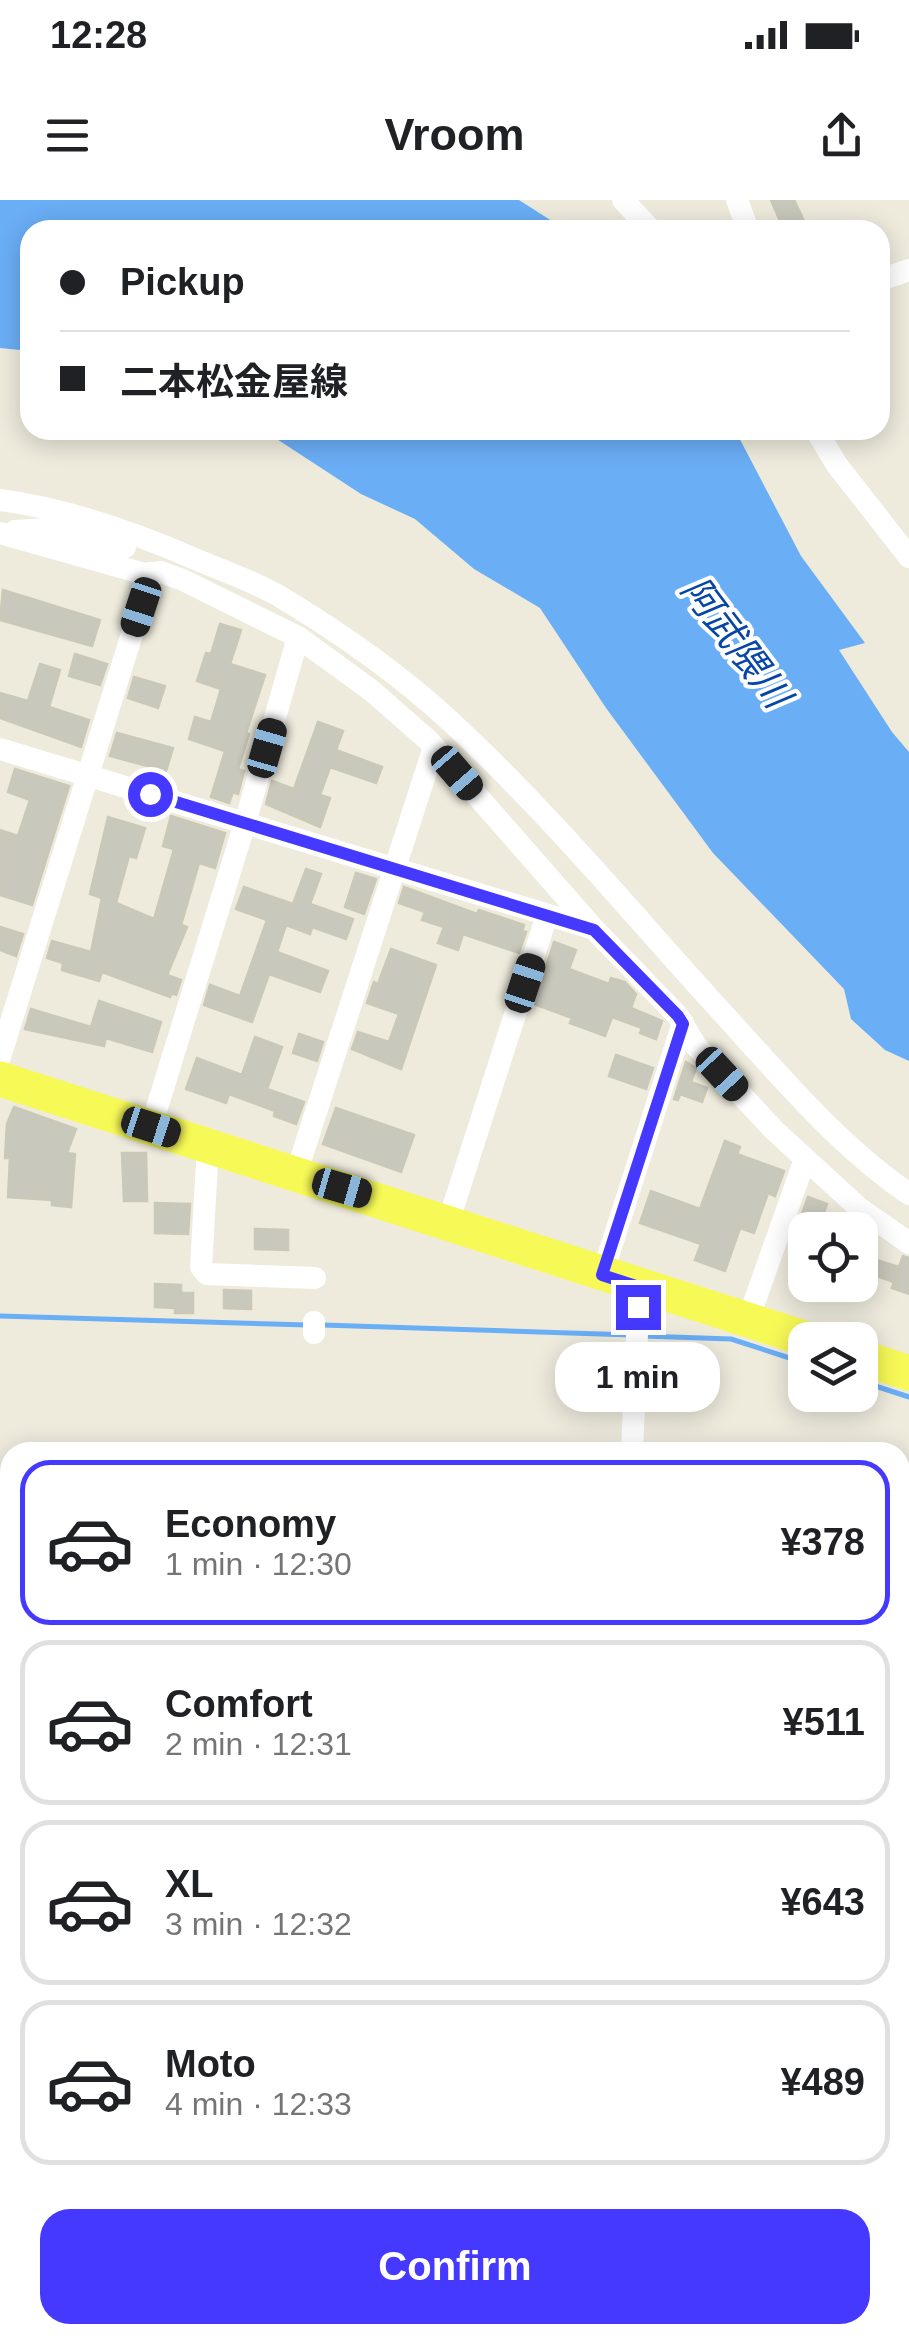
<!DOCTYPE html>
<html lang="en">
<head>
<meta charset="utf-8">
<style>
  body { margin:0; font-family:Helvetica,"Noto Sans JP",sans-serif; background:#f2f2f2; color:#202124; height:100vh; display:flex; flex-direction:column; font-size:38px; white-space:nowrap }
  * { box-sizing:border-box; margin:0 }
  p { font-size:32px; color:#757577 }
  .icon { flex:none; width:55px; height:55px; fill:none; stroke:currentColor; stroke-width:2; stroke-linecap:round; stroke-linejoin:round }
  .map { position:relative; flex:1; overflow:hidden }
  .panel { position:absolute; left:0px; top:1242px; width:910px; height:902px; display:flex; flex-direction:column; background:#fff; border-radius:30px 30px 0 0; box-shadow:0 5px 25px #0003 }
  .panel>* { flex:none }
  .banner { position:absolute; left:20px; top:20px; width:870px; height:220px; border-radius:30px; box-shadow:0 5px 25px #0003; display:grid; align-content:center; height:220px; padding:0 40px; background:#fff }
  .tools { position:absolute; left:788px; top:1012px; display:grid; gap:20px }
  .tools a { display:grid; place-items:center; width:90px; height:90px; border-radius:20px; background:#fff; box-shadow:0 5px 25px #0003; font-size:50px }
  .end { position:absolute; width:45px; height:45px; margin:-22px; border:12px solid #4639ff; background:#fff; box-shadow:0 0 0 5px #fff }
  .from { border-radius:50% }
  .bubble { position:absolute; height:70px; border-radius:30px; background:#fff; box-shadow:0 5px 25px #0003; font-size:32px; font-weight:700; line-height:70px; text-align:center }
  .car { position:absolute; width:30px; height:60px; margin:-30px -15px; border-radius:12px; box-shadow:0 0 8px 2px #0007; background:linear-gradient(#222 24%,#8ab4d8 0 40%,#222 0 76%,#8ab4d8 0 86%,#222 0) }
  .banner b { display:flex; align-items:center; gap:35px; height:95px; font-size:38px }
  .banner b+b { border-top:2px solid #e0e0e0 }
  .banner i { width:25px; height:25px; background:#202124 }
  ul { padding:18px 0 0; list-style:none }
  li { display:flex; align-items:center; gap:30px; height:165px; margin:0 20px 15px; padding:0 20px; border:5px solid #e0e0e0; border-radius:30px }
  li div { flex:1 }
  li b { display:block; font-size:38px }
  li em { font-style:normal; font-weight:700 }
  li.on { border-color:#4639ff }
  li>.icon { width:90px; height:90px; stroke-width:1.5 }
  .action { display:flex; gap:20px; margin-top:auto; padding:20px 40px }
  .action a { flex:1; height:115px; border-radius:30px; background:#4639ff; color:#fff; font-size:40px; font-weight:700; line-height:115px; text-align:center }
  .status { display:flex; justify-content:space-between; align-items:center; height:70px; padding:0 50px; background:#fff; direction:ltr }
  .status svg { height:28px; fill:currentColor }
  header { display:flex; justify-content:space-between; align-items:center; height:130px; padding:0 40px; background:#fff; font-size:45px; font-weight:700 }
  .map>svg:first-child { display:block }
  .water { fill:#6aaef6 }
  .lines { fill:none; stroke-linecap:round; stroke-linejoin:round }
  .stream { stroke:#6aaef6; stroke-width:5 }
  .building { fill:#c9c8bc; stroke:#cac8b6; stroke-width:2.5 }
  .minor { stroke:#fff; stroke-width:22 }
  .primary { stroke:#f7f957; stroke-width:35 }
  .route { stroke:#4639ff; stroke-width:12 }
  .labels { text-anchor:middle; stroke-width:8; stroke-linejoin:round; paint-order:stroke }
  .water-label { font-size:38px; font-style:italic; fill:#0546a7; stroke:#fff }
</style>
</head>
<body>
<div class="status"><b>12:28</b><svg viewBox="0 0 49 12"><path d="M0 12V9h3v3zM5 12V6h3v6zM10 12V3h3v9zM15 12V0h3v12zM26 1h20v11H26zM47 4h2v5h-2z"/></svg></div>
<header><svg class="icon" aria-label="menu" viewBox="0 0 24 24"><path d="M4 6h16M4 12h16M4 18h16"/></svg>Vroom<svg class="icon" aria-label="share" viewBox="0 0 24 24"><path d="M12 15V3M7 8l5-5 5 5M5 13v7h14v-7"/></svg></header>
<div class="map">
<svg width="909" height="2143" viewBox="0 0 909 2143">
  <rect width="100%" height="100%" fill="#eeebdd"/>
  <g class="water">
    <path d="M0,0H519L566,30H30V151L0,148Z"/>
    <path d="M263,230H735L801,356L865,443L839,450L892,532L909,552V861L885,850L851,819L844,789L713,653L606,508L540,408L474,369L415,319L361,294Z"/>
  </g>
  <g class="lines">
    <g class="stream">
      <path d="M0,1116L307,1125"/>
      <path d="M323,1125L632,1135"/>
      <path d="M643,1136L731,1139L805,1163"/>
      <path d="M860,1181L909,1197"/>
    </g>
  </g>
  <g class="building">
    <path d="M771,0H794L803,19L783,28Z"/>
    <path d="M3,390L100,420L92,446L0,420Z"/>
    <path d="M220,424L241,430L230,464L265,475L246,533L249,534L238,569L244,571L238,594L233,592L229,603L211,597L225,551L189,539L195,517L211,522L221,489L197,481L206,453L211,454Z"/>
    <path d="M75,454L107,464L100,485L69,476Z"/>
    <path d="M40,464L60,470L49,507L89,520L81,547L0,518V493L28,501Z"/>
    <path d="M134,477L165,486L158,508L128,498Z"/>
    <path d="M318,522L343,531L336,550L382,567L376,583L330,567L320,595L330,598L320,627L266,604L272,581L294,589Z"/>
    <path d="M117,533L173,548L166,571L110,556Z"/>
    <path d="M15,569L69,586L32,705L0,695V630L18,636L30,600L8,592Z"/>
    <path d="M171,616L225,633L215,668L199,663L181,725L187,727L167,775L181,780L176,795L172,793L170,797L102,772L99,781L62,770L63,763L47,758L52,741L91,752L102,698L90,694L108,617L145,628L136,658L129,656L116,703L154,719L174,649L163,646Z"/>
    <path d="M306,669L321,674L310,704L353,719L346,739L312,727L310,734L286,725L277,752L328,771L320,792L269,774L252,822L204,805L210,785L240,796L267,720L236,709L244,687L293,704Z"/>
    <path d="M356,673L376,679L364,714L345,707Z"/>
    <path d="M404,687L477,714L479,710L524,725L522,731L526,732L519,753L463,734L458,750L438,743L444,727L422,720L425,712L399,703Z"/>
    <path d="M0,727L23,734L16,756L0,750Z"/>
    <path d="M554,742L576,750L569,769L609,784L611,778L625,782L636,794L631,808L662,821L656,839L640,833L642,828L612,817L605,836L570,823L572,818L534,804Z"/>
    <path d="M391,749L436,765L401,869L352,849L358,832L389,842L399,814L367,803L374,782L378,784Z"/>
    <path d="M99,801L161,822L152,852L106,838L104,846L25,829L31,809L91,827Z"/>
    <path d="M299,834L323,842L317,861L293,853Z"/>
    <path d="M255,837L282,847L267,889L304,902L296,924L274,916L275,911L229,894L226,903L186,889L197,858L242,875Z"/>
    <path d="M616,855L653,868L646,889L609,876Z"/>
    <path d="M686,862L696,868L691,882L707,888L702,902L680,894L678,900L674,899Z"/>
    <path d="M14,907L76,929L67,953L75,954L71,1007L52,1005V1000L8,997L10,958H5L7,924Z"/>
    <path d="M336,908L414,935L401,972L323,944Z"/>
    <path d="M725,941L740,947L737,954L784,971L775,996L768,993L754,1033L740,1028L725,1071L695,1060L701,1044L640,1023L651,991L700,1009Z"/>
    <path d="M122,953H146L147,1001H124Z"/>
    <path d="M808,997L827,1004L821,1021L805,1015V1053L790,1047Z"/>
    <path d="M155,1003L190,1004L188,1034L155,1033Z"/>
    <path d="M255,1029L288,1030V1050L255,1049Z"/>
    <path d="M860,1055L899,1067L903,1056L909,1058V1094L892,1088L894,1082L860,1070Z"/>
    <path d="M155,1084L181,1085V1093H193V1113H175V1108L155,1107Z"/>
    <path d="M224,1090L251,1091V1109L224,1108Z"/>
  </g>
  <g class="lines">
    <g class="minor">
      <path d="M623,0L651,30"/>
      <path d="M737,0L748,30"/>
      <path d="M880,80L909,70"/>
      <path d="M816,230L837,265L909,357"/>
      <path d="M0,300C68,309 133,332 195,359C223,371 253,381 279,396C339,432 398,473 450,521C542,606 625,705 709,798C771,865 833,942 909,994"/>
      <path d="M15,331L46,329L125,347"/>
      <path d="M0,333L145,374L161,372L183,380L298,437L372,491L429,541L594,729L678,816L696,846L774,930L859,1008L909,1043"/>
      <path d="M0,549L591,728"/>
      <path d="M0,857L151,373"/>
      <path d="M151,927L245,623L298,437"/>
      <path d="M208,946L201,1067L207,1074L315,1078"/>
      <path d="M296,974L434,547"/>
      <path d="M448,1023L547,715"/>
      <path d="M602,1075L683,823"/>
      <path d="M748,1120L805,959"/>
      <path d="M314,1133V1122"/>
      <path d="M632,1252L639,1087"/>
      <path d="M900,1629L909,1626"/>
      <path d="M0,1724L10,1727"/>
      <path d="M900,1848L909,1847"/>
      <path d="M0,2059L10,2029"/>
      <path d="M0,2128L10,2132"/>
      <path d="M22,2135L44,2140L58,2135"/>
      <path d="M310,2135L326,2143"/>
    </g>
    <g class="primary">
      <path d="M0,879L810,1140"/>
      <path d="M860,1157L909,1173"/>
    </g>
  </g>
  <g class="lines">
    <path class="route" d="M150,594L594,730L678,816L683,824L602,1075L639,1087L638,1107"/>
  </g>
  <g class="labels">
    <g class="water-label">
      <text transform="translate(736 442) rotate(53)" y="13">阿武隈川</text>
    </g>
  </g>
</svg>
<div class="tools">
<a><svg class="icon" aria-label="locate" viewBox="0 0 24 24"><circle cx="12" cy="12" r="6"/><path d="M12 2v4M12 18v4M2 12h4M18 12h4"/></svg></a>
<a><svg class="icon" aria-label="layers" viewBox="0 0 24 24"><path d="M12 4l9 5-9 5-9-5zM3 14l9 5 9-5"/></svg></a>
</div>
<i class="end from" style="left:150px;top:594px"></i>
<i class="end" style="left:638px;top:1107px"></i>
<div class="bubble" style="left:555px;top:1142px;width:165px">1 min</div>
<i class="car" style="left:141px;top:407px;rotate:198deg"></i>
<i class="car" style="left:267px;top:548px;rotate:16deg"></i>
<i class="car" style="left:457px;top:573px;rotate:139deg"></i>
<i class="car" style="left:525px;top:783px;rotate:18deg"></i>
<i class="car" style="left:722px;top:874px;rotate:137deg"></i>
<i class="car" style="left:151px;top:927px;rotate:108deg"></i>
<i class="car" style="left:342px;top:988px;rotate:106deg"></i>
<div class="banner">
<b><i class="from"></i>Pickup</b>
<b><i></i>二本松金屋線</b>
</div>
<section class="panel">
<ul>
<li class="on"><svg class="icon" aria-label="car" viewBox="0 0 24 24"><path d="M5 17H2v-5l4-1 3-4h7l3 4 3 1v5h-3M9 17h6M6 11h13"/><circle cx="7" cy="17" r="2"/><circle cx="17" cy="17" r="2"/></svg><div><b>Economy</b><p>1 min · 12:30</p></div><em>¥378</em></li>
<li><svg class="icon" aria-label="car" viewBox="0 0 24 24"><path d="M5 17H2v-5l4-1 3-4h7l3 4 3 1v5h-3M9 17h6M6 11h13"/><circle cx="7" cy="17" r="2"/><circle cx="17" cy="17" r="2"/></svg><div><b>Comfort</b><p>2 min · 12:31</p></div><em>¥511</em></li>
<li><svg class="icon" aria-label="car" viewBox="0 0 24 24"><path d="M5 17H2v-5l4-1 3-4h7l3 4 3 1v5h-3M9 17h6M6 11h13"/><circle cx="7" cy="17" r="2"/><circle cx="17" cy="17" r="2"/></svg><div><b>XL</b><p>3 min · 12:32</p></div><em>¥643</em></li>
<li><svg class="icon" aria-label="car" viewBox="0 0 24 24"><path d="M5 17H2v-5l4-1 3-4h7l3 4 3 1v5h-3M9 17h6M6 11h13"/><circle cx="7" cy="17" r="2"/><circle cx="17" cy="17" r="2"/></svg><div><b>Moto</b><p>4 min · 12:33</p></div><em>¥489</em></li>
</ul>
<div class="action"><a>Confirm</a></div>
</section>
</div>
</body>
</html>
